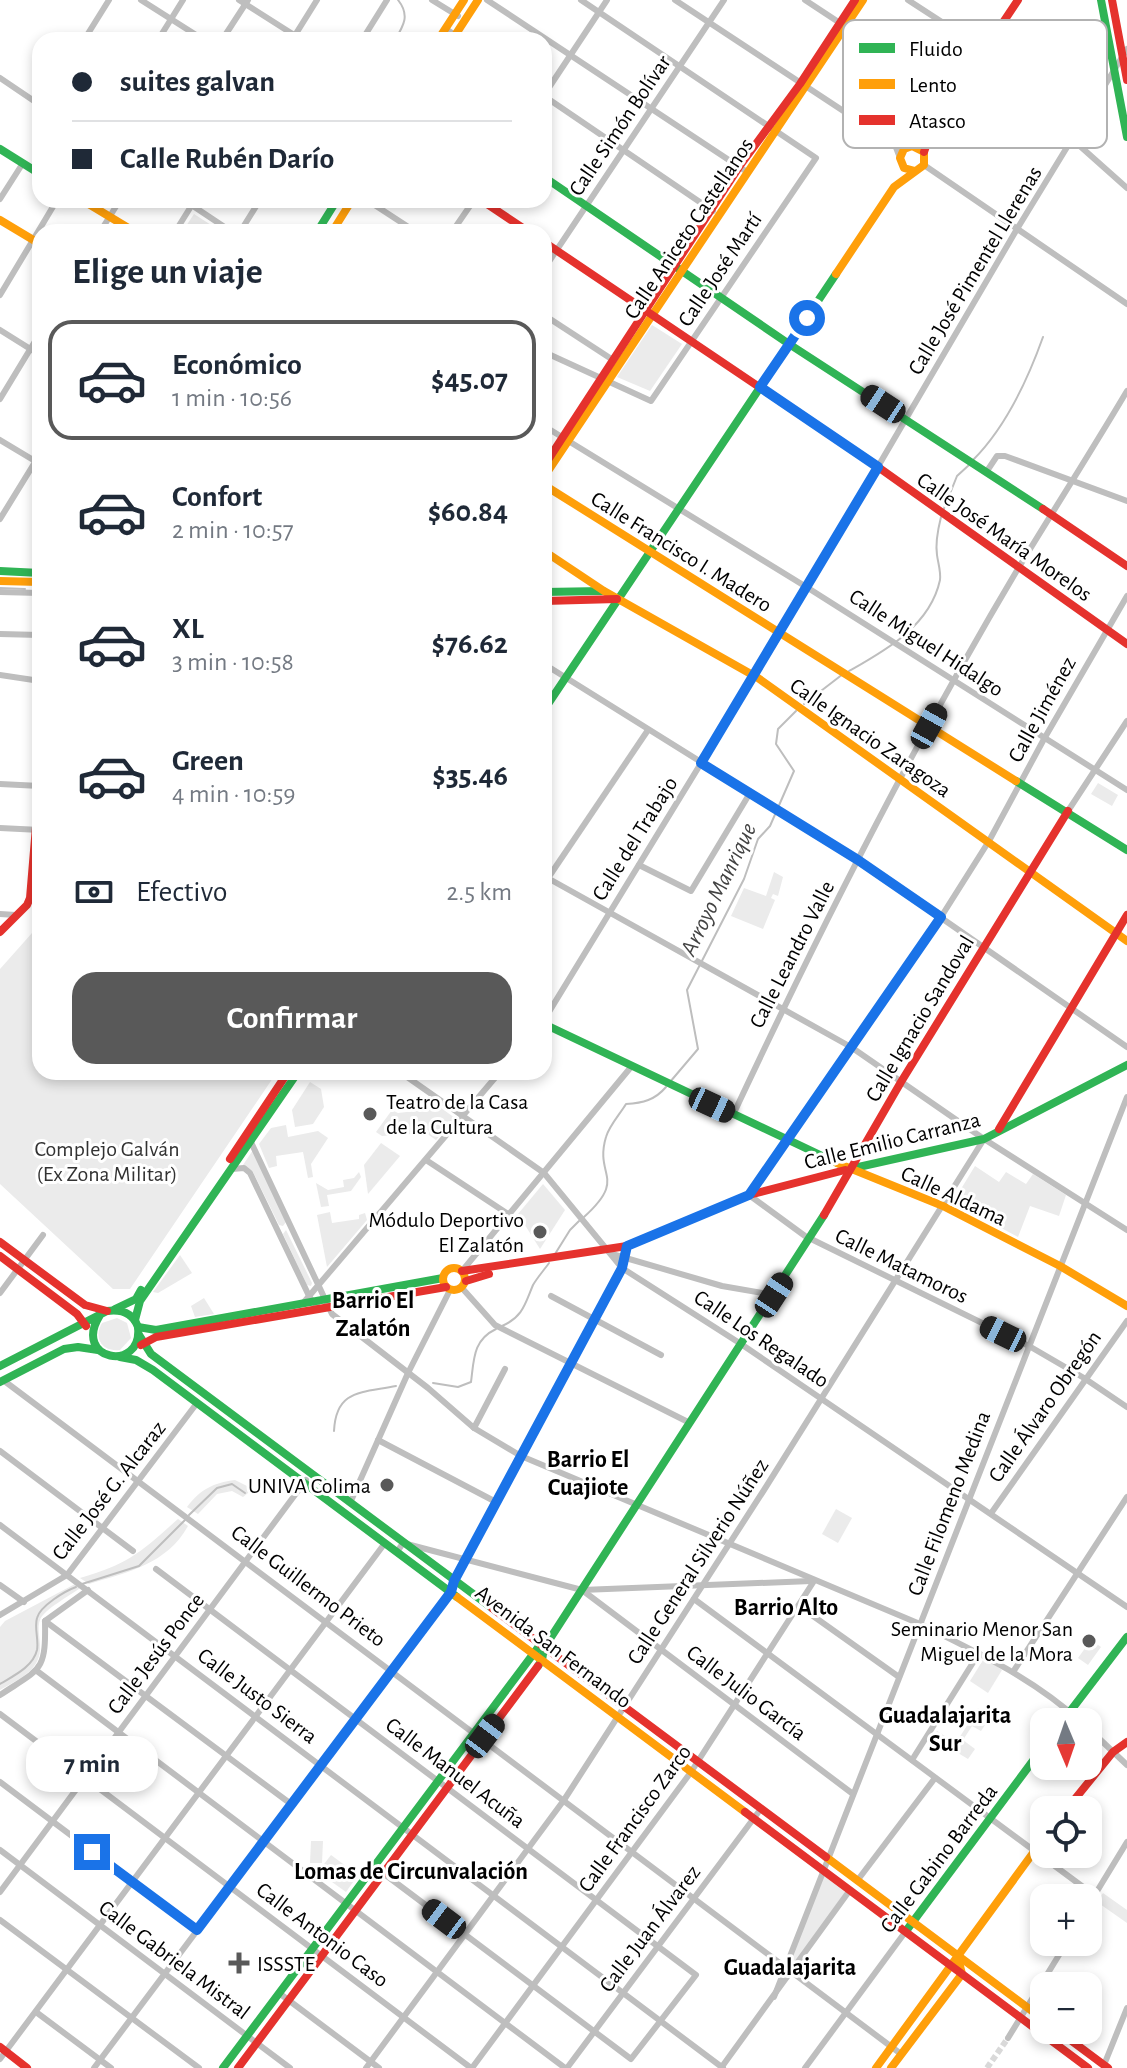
<!DOCTYPE html>
<html lang="es">
<head>
<meta charset="utf-8">
<style>
  body { margin:0; font-family:"Alegreya Sans",sans-serif; background:#f2f2f3; color:#1f2937; height:100vh; display:flex; flex-direction:column; font-size:30px; white-space:nowrap }
  * { box-sizing:border-box; margin:0 }
  p { font-size:26px; color:#747a83 }
  .icon { flex:none; width:44px; height:44px; fill:none; stroke:currentColor; stroke-width:2; stroke-linecap:round; stroke-linejoin:round }
  .map { position:relative; flex:1; overflow:hidden }
  .drawer { position:absolute; left:32px; top:224px; width:520px; height:856px; display:flex; flex-direction:column; background:#fff; border-radius:24px; box-shadow:0 4px 12px #0003 }
  .drawer>* { flex:none }
  .banner { position:absolute; left:32px; top:32px; width:520px; height:176px; border-radius:24px; box-shadow:0 4px 12px #0003; display:grid; align-content:center; height:176px; padding:0 40px; background:#fff }
  .needle { width:52px; rotate:178deg }
  .controls { position:absolute; left:1030px; top:1708px; display:grid; gap:16px }
  .controls a { display:grid; place-items:center; width:72px; height:72px; border-radius:16px; background:#fff; box-shadow:0 4px 12px #0003; font-size:40px }
  .end { position:absolute; width:36px; height:36px; margin:-18px; border:10px solid #1a73e8; background:#fff; box-shadow:0 0 0 4px #fff }
  .from { border-radius:50% }
  .bubble { position:absolute; height:56px; border-radius:24px; background:#fff; box-shadow:0 4px 12px #0003; font-size:26px; font-weight:700; line-height:56px; text-align:center }
  .car { position:absolute; width:24px; height:48px; margin:-24px -12px; border-radius:10px; box-shadow:0 0 6px 2px #0007; background:linear-gradient(#222 24%,#8ab4d8 0 40%,#222 0 76%,#8ab4d8 0 86%,#222 0) }
  .banner b { display:flex; align-items:center; gap:28px; height:76px; font-size:30px }
  .banner b+b { border-top:2px solid #e0e1e3 }
  .banner i { width:20px; height:20px; background:#1f2937 }
  ul { padding:0; list-style:none }
  li { display:flex; align-items:center; gap:24px; height:120px; margin:0 16px 12px; padding:0 24px; border:4px solid transparent; border-radius:24px }
  li div { flex:1 }
  li b { display:block; font-size:30px }
  li em { font-style:normal; font-weight:700 }
  li.selected { border-color:#595959 }
  li>.icon { width:72px; height:72px; stroke-width:1.5 }
  h2 { padding:0 40px; font-size:36px; line-height:96px }
  .pay { display:flex; align-items:center; gap:20px; height:88px; padding:0 40px; font-size:30px }
  .pay p { margin-inline-start:auto }
  .button { display:flex; gap:16px; margin-top:auto; padding:16px 40px }
  .button a { flex:1; height:92px; border-radius:24px; background:#595959; color:#fff; font-size:32px; font-weight:700; line-height:92px; text-align:center }
  .map>svg:first-child { display:block }
  .green { fill:#ebebeb }
  .lines { fill:none; stroke-linecap:round; stroke-linejoin:round }
  .stream { stroke:#bebebe; stroke-width:2 }
  .street-tunnel { stroke:#d9d9d9; stroke-width:6; stroke-dasharray:6 3; stroke-linecap:butt }
  .street { stroke:#bebebe; stroke-width:6 }
  .fast { stroke:#30b455; stroke-width:8 }
  .slow { stroke:#ff9f0a; stroke-width:8 }
  .jam { stroke:#e5322d; stroke-width:8 }
  .route { stroke:#1a73e8; stroke-width:10 }
  .poi-dot { fill:#595959; stroke:#fff; stroke-width:3 }
  .labels { text-anchor:middle; stroke-width:6; stroke-linejoin:round; paint-order:stroke }
  .street-label { font-size:22px; fill:#000; stroke:#fff }
  .poi-label { font-size:22px; fill:#000; stroke:#fff; text-anchor:end }
  .park-label { font-size:22px; fill:#323232; stroke:#fff }
  .water-label { font-size:24px; font-style:italic; fill:#434343; stroke:#fff }
  .neighbourhood-label { font-size:24px; font-weight:bold; fill:#000; stroke:#fff }
  .key { fill:#fff; stroke:#b2b2b2; stroke-width:2 }
  .key-label { font-size:22px; fill:#000 }
</style>
</head>
<body>
<div class="map">
<svg width="1127" height="2068" viewBox="0 0 1127 2068">
  <rect width="100%" height="100%" fill="#fff"/>
  <g class="green">
    <path d="M194,214L222,232H182Z"/>
    <path d="M652,325L682,344L650,391L617,377Z"/>
    <path d="M1098,783L1118,795L1112,806L1091,794Z"/>
    <path d="M774,872L783,877L778,896L773,894L771,898L775,900L763,929L731,916L744,888L766,896Z"/>
    <path d="M40,924V1072H277L130,1289H113L0,1184V969Z"/>
    <path d="M310,1082L321,1089L324,1107L313,1124L295,1127L292,1110Z"/>
    <path d="M441,1108L455,1118L436,1140L426,1133L382,1136L376,1132L392,1110L398,1113Z"/>
    <path d="M286,1125L288,1137L318,1131L328,1138L311,1164L313,1177L308,1178L303,1152L276,1156L277,1166L269,1168L259,1144L271,1128Z"/>
    <path d="M381,1143L400,1156L368,1194L364,1165Z"/>
    <path d="M253,1150L286,1222L283,1226L279,1225L253,1172L243,1165Z"/>
    <path d="M975,1166L999,1182L1006,1172L1026,1184L1033,1174L1066,1195L1059,1216L1030,1206L1018,1237L953,1202Z"/>
    <path d="M359,1172L361,1177L351,1191L327,1195L329,1206L321,1207L316,1183L328,1190L344,1187L343,1180L354,1178Z"/>
    <path d="M543,1184L565,1210L540,1249L518,1214Z"/>
    <path d="M330,1212L332,1223L359,1219V1215L365,1213L367,1220L327,1267L317,1215Z"/>
    <path d="M286,1230L312,1283L311,1286L307,1285L283,1234Z"/>
    <path d="M180,1255L192,1273L158,1293L153,1292Z"/>
    <path d="M204,1298L214,1314L195,1317L191,1306Z"/>
    <path d="M117,1318L127,1323L131,1338L120,1350C102,1352 93,1338 102,1323Z"/>
    <path d="M235,1480L253,1489L243,1497L232,1491L217,1494L198,1514L187,1507C201,1489 213,1483 235,1480Z"/>
    <path d="M836,1509L852,1518L838,1543L822,1534Z"/>
    <path d="M178,1519L188,1526C167,1564 128,1572 89,1584L80,1578C129,1564 141,1552 178,1519Z"/>
    <path d="M75,1584L80,1588C71,1595 43,1610 40,1620C37,1627 40,1638 40,1645C42,1670 19,1679 0,1690V1627L5,1621Z"/>
    <path d="M1091,1640L1101,1647L1088,1665L1078,1658Z"/>
    <path d="M986,1659L1002,1670L988,1693L970,1681L983,1660Z"/>
    <path d="M978,1708L991,1716L981,1731L972,1726L963,1740L975,1749L968,1759L933,1738L937,1731L956,1743Z"/>
    <path d="M311,1841H323L322,1863H310Z"/>
    <path d="M331,1855L358,1875L346,1892L318,1872Z"/>
    <path d="M823,1875L845,1892L793,1966L789,1963Z"/>
    <path d="M1103,1893L1127,1910V1923L1097,1902Z"/>
  </g>
  <g class="lines">
    <g class="stream">
      <path d="M395,40C404,25 410,15 398,0"/>
      <path d="M973,460C1005,428 1028,379 1043,337"/>
      <path d="M943,511L957,476L969,465"/>
      <path d="M0,588L25,589"/>
      <path d="M849,671C886,650 930,626 940,580C941,571 938,563 937,555C935,542 938,529 941,517"/>
      <path d="M804,704L843,674"/>
      <path d="M670,1082L698,1049L687,990L744,879L758,839L770,826L794,771L776,744L778,729L796,711"/>
      <path d="M584,1217C628,1177 594,1177 606,1137C609,1126 620,1114 626,1104C643,1103 655,1100 666,1087"/>
      <path d="M555,1254L570,1230L579,1221"/>
      <path d="M502,1326C523,1317 525,1304 533,1285C537,1278 544,1270 549,1263"/>
      <path d="M433,1383L458,1387L471,1382C474,1359 473,1340 496,1329"/>
      <path d="M334,1431C336,1389 362,1393 396,1386"/>
      <path d="M189,1515L217,1488L232,1484L245,1493"/>
      <path d="M82,1584L139,1566L185,1520"/>
      <path d="M0,1684C13,1676 33,1667 37,1650C39,1640 34,1628 37,1618C40,1606 65,1591 76,1587"/>
    </g>
    <path class="street-tunnel" d="M987,2068L1008,2038"/>
    <g class="street">
      <path d="M141,0L204,40"/>
      <path d="M239,0L302,40"/>
      <path d="M432,0L458,16"/>
      <path d="M487,0L747,172"/>
      <path d="M675,0L895,145L900,158"/>
      <path d="M805,0L843,25"/>
      <path d="M908,0L985,50L1072,139L1127,188"/>
      <path d="M446,29L462,40"/>
      <path d="M84,40L109,0"/>
      <path d="M158,40L183,0"/>
      <path d="M222,40L248,0"/>
      <path d="M292,40L317,0"/>
      <path d="M362,40L387,0"/>
      <path d="M0,78L40,105"/>
      <path d="M544,95L607,0"/>
      <path d="M544,96L713,211"/>
      <path d="M924,165L1127,304"/>
      <path d="M0,199L23,163"/>
      <path d="M184,200L232,232"/>
      <path d="M367,200L416,232"/>
      <path d="M100,232L120,200"/>
      <path d="M175,232L195,200"/>
      <path d="M240,232L260,200"/>
      <path d="M452,232L474,200"/>
      <path d="M544,269L724,0"/>
      <path d="M0,295L57,200"/>
      <path d="M544,315L613,360"/>
      <path d="M0,330L40,355"/>
      <path d="M544,352L651,401L816,158L581,0"/>
      <path d="M0,399L40,333"/>
      <path d="M544,426L808,588L1127,790"/>
      <path d="M0,440L40,464"/>
      <path d="M987,471L997,456H1005L1127,501"/>
      <path d="M0,519L40,454"/>
      <path d="M0,592L40,593"/>
      <path d="M1127,596L1044,739L989,841L941,917L749,1195L805,1236L1029,1346L1084,1378L1127,1407"/>
      <path d="M0,634L40,635"/>
      <path d="M544,664L858,860L1127,1047"/>
      <path d="M0,675L40,681"/>
      <path d="M0,784L40,786"/>
      <path d="M1068,811L1127,721"/>
      <path d="M0,828L40,830"/>
      <path d="M639,865L691,891L750,793"/>
      <path d="M544,876L851,1047L984,1139L1127,1230"/>
      <path d="M544,884L648,730"/>
      <path d="M0,914L16,915"/>
      <path d="M544,1020L780,634L1017,229L1127,49"/>
      <path d="M400,1072L544,1173L622,1268L741,1344L1127,1607"/>
      <path d="M733,1115C820,929 914,743 1019,567C1055,508 1092,450 1127,391"/>
      <path d="M250,1140L332,1314L428,1388L474,1428L521,1456L920,1624C977,1652 1034,1679 1081,1722"/>
      <path d="M426,1160L508,1214"/>
      <path d="M232,1169L244,1168L250,1173L310,1298L319,1308"/>
      <path d="M612,1254L722,1286L774,1295"/>
      <path d="M462,1271L631,1067"/>
      <path d="M462,1288L495,1325L690,1423"/>
      <path d="M0,1293L43,1235"/>
      <path d="M551,1296L661,1355"/>
      <path d="M304,1302L500,1072"/>
      <path d="M3,1380L901,2054"/>
      <path d="M474,1428L505,1369"/>
      <path d="M378,1440L496,1502"/>
      <path d="M0,1451L133,1551"/>
      <path d="M350,1503L408,1373L450,1290"/>
      <path d="M992,1512L1127,1321"/>
      <path d="M0,1525L723,2068"/>
      <path d="M397,1552L403,1543L582,1590L811,1581"/>
      <path d="M156,1569L696,1975L631,2059L383,1873"/>
      <path d="M0,1585L24,1602"/>
      <path d="M582,1590L853,1794"/>
      <path d="M694,1599L1094,1895"/>
      <path d="M799,1606L899,1677"/>
      <path d="M0,1615L67,1575L197,1403"/>
      <path d="M45,1621L291,1804"/>
      <path d="M37,1671L565,2068"/>
      <path d="M1013,1672L1127,1497"/>
      <path d="M0,1695C41,1668 46,1672 45,1621L88,1590"/>
      <path d="M0,1714L471,2068"/>
      <path d="M1088,1728L1127,1765"/>
      <path d="M912,1760L979,1653"/>
      <path d="M0,1782L197,1930"/>
      <path d="M0,1850L290,2068"/>
      <path d="M857,1881L935,1778"/>
      <path d="M0,1892L306,1480"/>
      <path d="M1088,1906L1127,1842"/>
      <path d="M0,1920L199,2068"/>
      <path d="M279,1993L379,2068"/>
      <path d="M774,1997L1127,1097"/>
      <path d="M36,2012L111,2068"/>
      <path d="M1008,2038L1067,1942"/>
      <path d="M0,2059L385,1543"/>
      <path d="M1104,2065L1127,2008"/>
      <path d="M94,2068L451,1592L454,1581L622,1268L627,1246"/>
      <path d="M366,2068L564,1800L764,1490L984,1139"/>
      <path d="M472,2068L691,1772L814,1581"/>
      <path d="M567,2068L760,1810"/>
      <path d="M721,2068L850,1890"/>
      <path d="M805,2068L906,1931"/>
    </g>
    <g class="fast">
      <path d="M1101,0L1127,137"/>
      <path d="M0,149L40,174"/>
      <path d="M544,177L789,344L1043,509"/>
      <path d="M317,232L337,200"/>
      <path d="M0,571L40,573"/>
      <path d="M544,592L603,591"/>
      <path d="M544,710L836,274"/>
      <path d="M1016,781L1127,850"/>
      <path d="M544,1024L837,1163"/>
      <path d="M845,1170L984,1139L1127,1065"/>
      <path d="M115,1309L136,1299L141,1290"/>
      <path d="M135,1320L140,1301L298,1072"/>
      <path d="M138,1327L156,1330L443,1278"/>
      <path d="M139,1335L151,1354L492,1608"/>
      <path d="M120,1357L136,1360L153,1370L457,1597"/>
      <path d="M0,1366L107,1311C121,1309 133,1313 138,1327C143,1373 71,1361 100,1315"/>
      <path d="M0,1382L64,1349L78,1347L98,1350"/>
      <path d="M538,1666L542,1660L544,1648L824,1215"/>
      <path d="M1062,1722L1127,1637"/>
      <path d="M906,1931L1044,1746"/>
      <path d="M223,2068L540,1645"/>
    </g>
    <g class="slow">
      <path d="M438,40L464,0"/>
      <path d="M452,40L478,0"/>
      <path d="M82,200L135,232"/>
      <path d="M0,220L40,244"/>
      <path d="M332,232L352,200"/>
      <path d="M836,274L894,187L924,165V152L912,146L904,149L900,158L904,168L915,171"/>
      <path d="M544,477L863,0"/>
      <path d="M544,485L1016,781"/>
      <path d="M544,551L604,591L758,678L1127,941"/>
      <path d="M0,581L40,582"/>
      <path d="M837,1163L943,1206L1060,1266L1127,1306"/>
      <circle cx="454" cy="1279" r="11"/>
      <path d="M457,1597L745,1812"/>
      <path d="M826,1857L1044,2020"/>
      <path d="M876,2068L1044,1838"/>
      <path d="M891,2068L962,1974L958,1958"/>
    </g>
    <g class="jam">
      <path d="M1112,0L1127,80"/>
      <path d="M924,152L933,127L1018,0"/>
      <path d="M481,200L529,232"/>
      <path d="M544,242L878,467L1127,644"/>
      <path d="M544,466L739,167L800,84L855,0"/>
      <path d="M1043,509L1127,566"/>
      <path d="M544,601L617,599"/>
      <path d="M0,932L27,905L30,898L40,779"/>
      <path d="M999,1129L1127,915"/>
      <path d="M230,1159L288,1072"/>
      <path d="M824,1215L901,1082L1068,811"/>
      <path d="M0,1242L85,1305L107,1311"/>
      <path d="M0,1256L77,1314L86,1326"/>
      <path d="M462,1271L627,1246L749,1195L845,1170"/>
      <path d="M466,1281L489,1274"/>
      <path d="M141,1345L156,1337L446,1287"/>
      <path d="M492,1608L826,1857"/>
      <path d="M1066,1810L1113,1752L1127,1742"/>
      <path d="M745,1812L1088,2068"/>
      <path d="M1057,2030L1108,2068"/>
      <path d="M0,2047L27,2068"/>
      <path d="M238,2068L538,1666"/>
    </g>
  </g>
  <g class="lines">
    <path class="route" d="M92,1852L197,1930L451,1592L454,1581L622,1268L627,1246L749,1195L941,917L858,860L701,763L878,467L760,387L807,318"/>
  </g>
  <g class="poi-dot">
    <circle cx="370" cy="1114" r="8"/>
    <circle cx="540" cy="1232" r="8"/>
    <circle cx="387" cy="1485" r="8"/>
    <circle cx="1089" cy="1641" r="8"/>
    <path d="M235 1951h8v8h8v8h-8v8h-8v-8h-8v-8h8z"/>
  </g>
  <g class="labels">
    <g class="street-label">
      <text transform="translate(619 125) rotate(-56)" y="8">Calle Simón Bolívar</text>
      <text transform="translate(688 228) rotate(-56)" y="8">Calle Aniceto Castellanos</text>
      <text transform="translate(719 269) rotate(-56)" y="8">Calle José Martí</text>
      <text transform="translate(974 270) rotate(-59)" y="8">Calle José Pimentel Llerenas</text>
      <text transform="translate(1005 536) rotate(35)" y="8">Calle José María Morelos</text>
      <text transform="translate(682 551) rotate(32)" y="8">Calle Francisco I. Madero</text>
      <text transform="translate(927 642) rotate(33)" y="8">Calle Miguel Hidalgo</text>
      <text transform="translate(1041 709) rotate(-61)" y="8">Calle Jiménez</text>
      <text transform="translate(871 737) rotate(35)" y="8">Calle Ignacio Zaragoza</text>
      <text transform="translate(634 838) rotate(-58)" y="8">Calle del Trabajo</text>
      <text transform="translate(791 954) rotate(-63)" y="8">Calle Leandro Valle</text>
      <text transform="translate(919 1018) rotate(-59)" y="8">Calle Ignacio Sandoval</text>
      <text transform="translate(892 1140) rotate(-14)" y="8">Calle Emilio Carranza</text>
      <text transform="translate(954 1195) rotate(25)" y="8">Calle Aldama</text>
      <text transform="translate(902 1265) rotate(26)" y="8">Calle Matamoros</text>
      <text transform="translate(762 1338) rotate(34)" y="8">Calle Los Regalado</text>
      <text transform="translate(1044 1406) rotate(-55)" y="8">Calle Álvaro Obregón</text>
      <text transform="translate(108 1490) rotate(-52)" y="8">Calle José G. Alcaraz</text>
      <text transform="translate(948 1503) rotate(-69)" y="8">Calle Filomeno Medina</text>
      <text transform="translate(697 1561) rotate(-57)" y="8">Calle General Silverio Núñez</text>
      <text transform="translate(309 1585) rotate(37)" y="8">Calle Guillermo Prieto</text>
      <text transform="translate(554 1646) rotate(37)" y="8">Avenida San Fernando</text>
      <text transform="translate(155 1653) rotate(-53)" y="8">Calle Jesús Ponce</text>
      <text transform="translate(747 1692) rotate(37)" y="8">Calle Julio García</text>
      <text transform="translate(258 1695) rotate(37)" y="8">Calle Justo Sierra</text>
      <text transform="translate(456 1772) rotate(37)" y="8">Calle Manuel Acuña</text>
      <text transform="translate(634 1818) rotate(-54)" y="8">Calle Francisco Zarco</text>
      <text transform="translate(938 1858) rotate(-53)" y="8">Calle Gabino Barreda</text>
      <text transform="translate(649 1928) rotate(-53)" y="8">Calle Juan Álvarez</text>
      <text transform="translate(323 1934) rotate(37)" y="8">Calle Antonio Caso</text>
      <text transform="translate(175 1959) rotate(37)" y="8">Calle Gabriela Mistral</text>
    </g>
    <g class="poi-label">
      <text x="386" y="1109" text-anchor="start">Teatro de la Casa<tspan x="386" dy="25">de la Cultura</tspan></text>
      <text x="524" y="1227">Módulo Deportivo<tspan x="524" dy="25">El Zalatón</tspan></text>
      <text x="371" y="1493">UNIVA Colima</text>
      <text x="1073" y="1636">Seminario Menor San<tspan x="1073" dy="25">Miguel de la Mora</tspan></text>
      <text x="257" y="1971" text-anchor="start">ISSSTE</text>
    </g>
    <g class="park-label">
      <text x="107" y="1156">Complejo Galván<tspan x="107" dy="25">(Ex Zona Militar)</tspan></text>
    </g>
    <g class="water-label">
      <text transform="translate(718 889) rotate(-64)" y="8">Arroyo Manrique</text>
    </g>
    <g class="neighbourhood-label">
      <text x="373" y="1308">Barrio El<tspan x="373" dy="28">Zalatón</tspan></text>
      <text x="588" y="1467">Barrio El<tspan x="588" dy="28">Cuajiote</tspan></text>
      <text x="786" y="1615">Barrio Alto</text>
      <text x="945" y="1723">Guadalajarita<tspan x="945" dy="28">Sur</tspan></text>
      <text x="411" y="1879">Lomas de Circunvalación</text>
      <text x="790" y="1975">Guadalajarita</text>
    </g>
  </g>
  <rect x="843" y="20" width="264" height="128" rx="12" class="key"/>
  <rect x="859" y="43" width="36" height="10" fill="#30b455"/>
  <rect x="859" y="79" width="36" height="10" fill="#ff9f0a"/>
  <rect x="859" y="115" width="36" height="10" fill="#e5322d"/>
  <g class="key-label">
    <text x="909" y="56">Fluido</text>
    <text x="909" y="92">Lento</text>
    <text x="909" y="128">Atasco</text>
  </g>
</svg>
<div class="controls">
<a><svg class="needle" viewBox="-14 -14 28 28"><path d="M0-13l5 13h-10z" fill="#e53935"/><path d="M0 13l5-13h-10z" fill="#747a83"/></svg></a>
<a><svg class="icon" aria-label="locate" viewBox="0 0 24 24"><circle cx="12" cy="12" r="6"/><path d="M12 2v4M12 18v4M2 12h4M18 12h4"/></svg></a>
<a>+</a>
<a>−</a>
</div>
<i class="end from" style="left:807px;top:318px"></i>
<i class="end" style="left:92px;top:1852px"></i>
<div class="bubble" style="left:26px;top:1736px;width:132px">7 min</div>
<i class="car" style="left:883px;top:404px;rotate:303deg"></i>
<i class="car" style="left:929px;top:726px;rotate:29deg"></i>
<i class="car" style="left:712px;top:1105px;rotate:115deg"></i>
<i class="car" style="left:774px;top:1295px;rotate:33deg"></i>
<i class="car" style="left:1003px;top:1334px;rotate:296deg"></i>
<i class="car" style="left:485px;top:1736px;rotate:37deg"></i>
<i class="car" style="left:444px;top:1919px;rotate:307deg"></i>
<div class="banner">
<b><i class="from"></i>suites galvan</b>
<b><i></i>Calle Rubén Darío</b>
</div>
<section class="drawer">
<h2>Elige un viaje</h2>
<ul>
<li class="selected"><svg class="icon" aria-label="car" viewBox="0 0 24 24"><path d="M5 17H2v-5l4-1 3-4h7l3 4 3 1v5h-3M9 17h6M6 11h13"/><circle cx="7" cy="17" r="2"/><circle cx="17" cy="17" r="2"/></svg><div><b>Económico</b><p>1 min · 10:56</p></div><em>$45.07</em></li>
<li><svg class="icon" aria-label="car" viewBox="0 0 24 24"><path d="M5 17H2v-5l4-1 3-4h7l3 4 3 1v5h-3M9 17h6M6 11h13"/><circle cx="7" cy="17" r="2"/><circle cx="17" cy="17" r="2"/></svg><div><b>Confort</b><p>2 min · 10:57</p></div><em>$60.84</em></li>
<li><svg class="icon" aria-label="car" viewBox="0 0 24 24"><path d="M5 17H2v-5l4-1 3-4h7l3 4 3 1v5h-3M9 17h6M6 11h13"/><circle cx="7" cy="17" r="2"/><circle cx="17" cy="17" r="2"/></svg><div><b>XL</b><p>3 min · 10:58</p></div><em>$76.62</em></li>
<li><svg class="icon" aria-label="car" viewBox="0 0 24 24"><path d="M5 17H2v-5l4-1 3-4h7l3 4 3 1v5h-3M9 17h6M6 11h13"/><circle cx="7" cy="17" r="2"/><circle cx="17" cy="17" r="2"/></svg><div><b>Green</b><p>4 min · 10:59</p></div><em>$35.46</em></li>
</ul>
<div class="pay"><svg class="icon" aria-label="cash" viewBox="0 0 24 24"><path d="M3 7h18v10H3z"/><circle cx="12" cy="12" r="2"/></svg>Efectivo<p>2.5 km</p></div>
<div class="button"><a>Confirmar</a></div>
</section>
</div>
</body>
</html>
